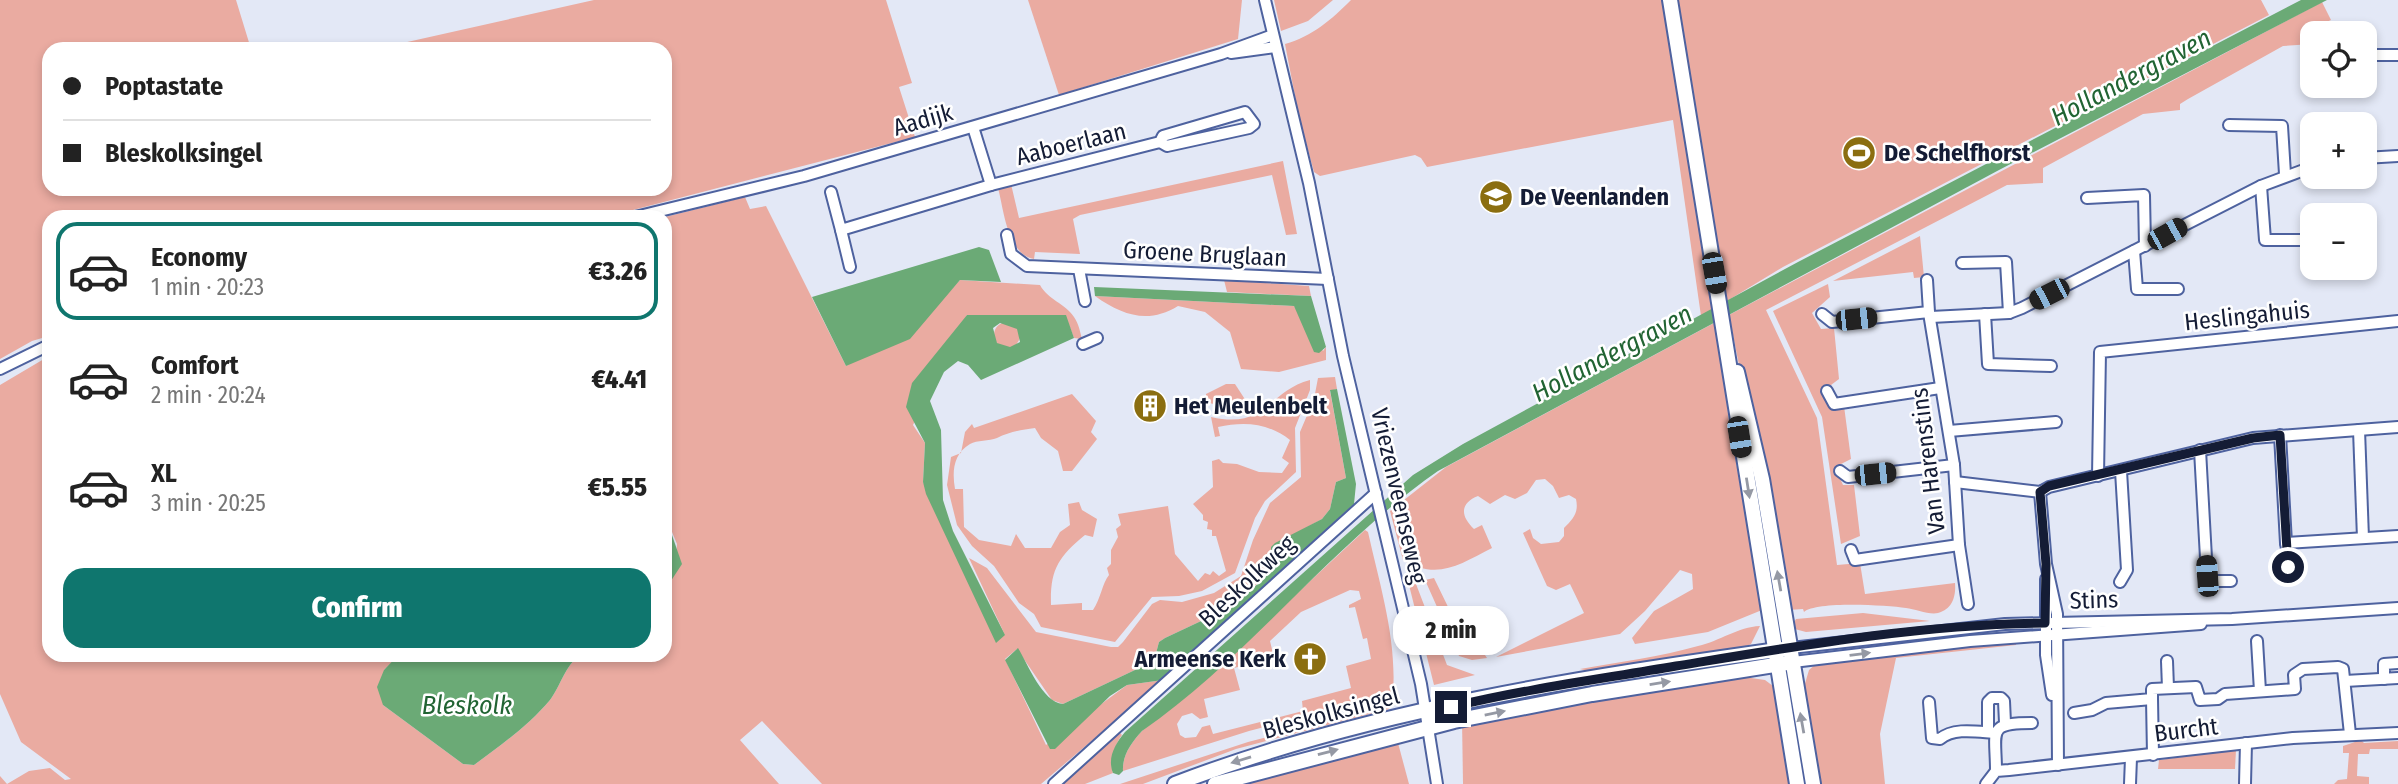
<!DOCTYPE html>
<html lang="en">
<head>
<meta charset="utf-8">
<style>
  body { margin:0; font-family:"Fira Sans Condensed",sans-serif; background:#f6f6f6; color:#222; height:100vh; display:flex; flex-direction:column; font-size:26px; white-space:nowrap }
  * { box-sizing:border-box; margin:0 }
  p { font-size:23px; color:#767676 }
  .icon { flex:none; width:38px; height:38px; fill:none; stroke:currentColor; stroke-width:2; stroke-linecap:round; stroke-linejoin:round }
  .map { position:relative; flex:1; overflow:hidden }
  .details { position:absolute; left:42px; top:210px; width:630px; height:452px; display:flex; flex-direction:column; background:#fff; border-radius:21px; box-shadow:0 4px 10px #0003 }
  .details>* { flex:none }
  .top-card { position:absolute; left:42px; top:42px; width:630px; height:154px; border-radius:21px; box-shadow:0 4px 10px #0003; display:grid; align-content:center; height:154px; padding:0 21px; background:#fff }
  .tools { position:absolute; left:2300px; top:21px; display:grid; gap:14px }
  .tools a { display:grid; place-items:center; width:77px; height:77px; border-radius:14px; background:#fff; box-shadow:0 4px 10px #0003; font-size:35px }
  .end { position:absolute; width:32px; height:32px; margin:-16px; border:9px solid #141c35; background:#fff; box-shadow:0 0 0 4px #fff }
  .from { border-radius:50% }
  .bubble { position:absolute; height:49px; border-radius:21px; background:#fff; box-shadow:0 4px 10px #0003; font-size:23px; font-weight:800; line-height:49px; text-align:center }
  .car { position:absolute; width:21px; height:42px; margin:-21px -10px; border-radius:9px; box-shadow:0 0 5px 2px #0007; background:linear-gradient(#222 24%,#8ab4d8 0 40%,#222 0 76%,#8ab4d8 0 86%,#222 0) }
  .top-card b { display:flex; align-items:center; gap:24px; height:66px; font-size:26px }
  .top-card b+b { border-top:2px solid #e0e0e0 }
  .top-card i { width:18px; height:18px; background:#222 }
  ul { padding:12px 0 0; list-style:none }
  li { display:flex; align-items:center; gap:21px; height:98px; margin:0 14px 10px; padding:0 7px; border:4px solid transparent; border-radius:21px }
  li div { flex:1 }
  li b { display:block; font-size:26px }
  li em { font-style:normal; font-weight:800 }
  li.on { border-color:#0f766e }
  li>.icon { width:63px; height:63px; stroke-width:1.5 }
  .primary-button { display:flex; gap:14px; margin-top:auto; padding:14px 21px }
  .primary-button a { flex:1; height:80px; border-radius:21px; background:#0f766e; color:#fff; font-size:28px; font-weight:800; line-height:80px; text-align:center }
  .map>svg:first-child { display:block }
  .green { fill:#eaaba1; fill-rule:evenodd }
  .water { fill:#6baa76; fill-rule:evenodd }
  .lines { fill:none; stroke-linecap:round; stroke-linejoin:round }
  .minor-casing { stroke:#4e629f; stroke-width:14 }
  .major-casing { stroke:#4e629f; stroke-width:18 }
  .minor { stroke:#fff; stroke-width:10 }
  .major { stroke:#fff; stroke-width:14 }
  .oneway { fill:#9599a4 }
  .route { stroke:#141c35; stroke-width:9 }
  .labels { text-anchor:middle; stroke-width:5; stroke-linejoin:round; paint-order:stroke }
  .street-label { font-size:24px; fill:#141c35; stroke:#fff }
  .poi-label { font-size:24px; font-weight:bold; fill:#141c35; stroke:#fff; text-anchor:start }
  .water-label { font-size:26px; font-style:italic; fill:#216433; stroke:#fff }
</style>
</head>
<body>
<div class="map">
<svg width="2398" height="784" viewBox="0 0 2398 784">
  <rect width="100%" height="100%" fill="#e3e8f6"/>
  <g class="green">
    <path d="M0,0H236L251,49H49V189H665V49H376L594,0H886L912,83L899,87L915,137L606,217H49V336L32,341L0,359Z"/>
    <path d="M1028,0H1242L1238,39L1059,95Z"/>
    <path d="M1274,0H1333L1308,21L1281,31Z"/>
    <path d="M1351,0H1663L1714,309L1701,316L1673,120L1427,167L1421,158L1415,155L1320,176L1314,172L1299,117L1285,44C1313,36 1331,20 1351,0Z"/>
    <path d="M1675,0H2261L2269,15L1783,267L1727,301Z"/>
    <path d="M2322,2L2331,20L2322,24L2321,33H2312V44L2283,46L2188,99L2180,104V110L2143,114L2043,168V183L2007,185L1766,310L1817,418L1837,565L1860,563L1865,594L1955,583C1956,596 1953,609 1938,613C1929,615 1915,609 1906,608C1886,605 1816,601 1804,612L1803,609L1788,610L1729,315Z"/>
    <path d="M1283,161L1297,234L1286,235L1272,175L1080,215L1073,219L1080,254L1035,252L1034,259C1007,254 1004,210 998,188L1011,184L1019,218Z"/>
    <path d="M745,197L750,209L766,206L846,366L940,302L960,280L1040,285C1048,300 1065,303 1074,317C1079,324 1080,332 1082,339L1074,338L1065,315H967L913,425L925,443L923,482L1005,635L969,558L987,568L1036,632L1111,647H1118L1123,642L1152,604L1160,600L1182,602L1214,593L1241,576L1253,540L1270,503L1301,477L1300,432L1314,399L1318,378L1335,377L1337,389L1330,391L1346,478L1336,482L1330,509L1322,519L1271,547V571L1233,606L1165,638L1159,642L1154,661L1063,704L1052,700L1017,649L1005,659L1046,745L1127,685L1163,680L1041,784H822L762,721L740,740L779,784H0V776L7,784L29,771L50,768L65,780L71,779L21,742L0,694V385L49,356V654L399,655L384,670L383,705L463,764L474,765C501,745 528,726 550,700C561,685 565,666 580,655L665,654V590L675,572L677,544L665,515V217Z"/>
    <path d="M1920,236L1924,277L1914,278L1913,272L1833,281Z"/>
    <path d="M1224,280L1309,286L1311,296L1227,292Z"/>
    <path d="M1828,284L1830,297L1812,313L1821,329L1834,328L1839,379L1823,391L1844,406L1851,459L1835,467L1843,485H1854L1860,536L1841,544L1822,417L1773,311Z"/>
    <path d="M1095,296L1294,306L1323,351L1326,347V360L1279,372L1241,369L1230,332L1205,312L1178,306C1149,324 1123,316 1095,296Z"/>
    <path d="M1716,322L1727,386L1728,416L1762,610L1708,632L1635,644L1632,638L1654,611L1693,589L1692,574L1680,570L1645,611L1620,634L1496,657L1584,613L1570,584L1556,590L1547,586L1523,533L1530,529L1533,538L1541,544L1559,542L1564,536V528C1573,519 1579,513 1576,499L1569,495L1559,498L1553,486L1545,479L1536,480L1527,493L1515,499L1505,495L1490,504L1478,496C1460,503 1460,516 1474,529L1482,525L1492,548C1460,564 1438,581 1403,560L1390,511L1446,467Z"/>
    <circle cx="1007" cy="335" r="13"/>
    <path d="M1310,380V390L1295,428L1296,472L1265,501L1255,518L1235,573L1202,591L1179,596L1152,597L1115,642L1041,627L1034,614L1019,603L994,566L972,546L957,525L947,485L951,457L961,453L965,432L972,424L974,428L1072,394L1096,421L1091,432L1097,439L1072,471H1063L1058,451L1041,438L1035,428C1020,430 1009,432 997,438C989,441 977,440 970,444C953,454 952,472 955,489H963L964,527L979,540L1011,546L1016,534L1025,548H1051L1060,532L1070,525L1068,504L1079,502L1082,510L1097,519L1093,537L1085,535C1058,557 1050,570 1051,605L1082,603V610H1093C1101,598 1102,584 1109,575L1107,568L1111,564V550L1118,537L1116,529L1121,525L1118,514L1168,506L1175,554L1198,581L1205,573L1210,575L1213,571L1219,576L1226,571L1216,536H1212V530L1207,529L1208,522L1203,520V515L1193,504L1213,487L1212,461L1219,459L1223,463L1237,464L1259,472L1282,473L1289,463L1282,458L1290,440C1268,423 1245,421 1218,427L1220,436L1215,437L1211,417C1267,430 1268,391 1310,380Z"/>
    <path d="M1226,384H1235L1248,404L1228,408L1206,402V394Z"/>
    <path d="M1365,530L1368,532C1380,586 1397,639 1393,694L1249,731L1123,771C1122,755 1132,742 1142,731L1221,664ZM1350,590L1359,591L1361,599L1349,605V608L1355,607L1363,639L1367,638L1371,659L1346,666L1351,688L1302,701L1303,711L1213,734L1210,725L1202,727L1196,737L1185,738L1180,735L1177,724L1182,716L1192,713L1200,719L1208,717L1204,699L1240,690L1234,668L1274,658L1270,641L1301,612Z"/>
    <path d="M1434,578L1467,646L1483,652L1487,658L1472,660L1459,656L1425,580Z"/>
    <path d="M1408,581L1416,584L1447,665L1475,675L1434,685Z"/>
    <path d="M1863,613L1930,621L1806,632L1791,628L1796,619Z"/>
    <path d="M1760,626L1751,644L1742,648L1593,672L1580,669C1619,662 1660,657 1698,646C1720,641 1738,627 1760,626Z"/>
    <path d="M2016,640V645L1896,658L1880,734L1885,784H1820L1804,687L1809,670L1816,664Z"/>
    <path d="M1744,677L1765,680L1773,686L1789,784H1463L1462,720Z"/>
    <path d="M1388,705L1389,709L1236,749L1143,784H1120L1248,742Z"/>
    <path d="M1118,731L1122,735C1115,744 1109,762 1113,773L1085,784H1057Z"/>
    <path d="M2361,740L2364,743L2398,741V749H2370L2369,754H2358L2357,776L2369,777V784H2334L2338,780L2347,779L2349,753H2343V746Z"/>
    <path d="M1390,743H1398L1409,784H1225Z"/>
    <path d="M2236,750L2235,769H2158L2159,760Z"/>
  </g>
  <g class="water">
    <path d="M2301,0H2327L1999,170L1438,471C1330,546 1250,656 1142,731C1132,742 1122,755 1123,771L1119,775L1113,773C1107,758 1115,744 1125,732L1413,475L1463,444L1798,262Z"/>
    <path d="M979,247L989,250L1001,282L960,280L910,339L846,366L812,297Z"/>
    <path d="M1094,287L1311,296L1326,347L1319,353L1314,352L1294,306L1095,296Z"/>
    <path d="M967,315H1066L1074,338L981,380L968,365L958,361L944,372L930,401L941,430L943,500L953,531L1005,635L996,643L926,494L923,482L925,443L906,407L912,383ZM1000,323L1017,329L1020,342L1010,347L997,343L993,328Z"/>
    <path d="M1337,389L1356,484L1354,504L1163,680L1127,685L1110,696L1055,749H1050L1005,660L1018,648C1028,664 1042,702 1063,704L1154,661L1159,642L1165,638L1233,606L1271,572V547L1275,543L1322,519L1330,509L1336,482L1346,478L1330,390Z"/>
    <path d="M665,515L682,564L665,590Z"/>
    <path d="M399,654H580V655C565,666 561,685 550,700C528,726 501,745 474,765L463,764L383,705L377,687L384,670Z"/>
  </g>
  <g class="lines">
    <g class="minor-casing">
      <g id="minor">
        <path d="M1265,0L1309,183L1343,356L1421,684L1437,784"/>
        <path d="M1231,53L1276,47"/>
        <path d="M2370,55H2398"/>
        <path d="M2229,125L2282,126L2285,174"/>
        <path d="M973,127L991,185"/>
        <path d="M2364,158L2398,156"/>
        <path d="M2261,186L2265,240H2312"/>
        <path d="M831,192L841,230L991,185L1160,142L1163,136L1245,112L1254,124L1249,128L1167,146L1160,142"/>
        <path d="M2087,198L2144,195L2145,246"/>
        <path d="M635,217L804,176L1221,54L1273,35"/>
        <path d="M841,230L850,267"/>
        <path d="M1007,235L1011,254L1027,266L1328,279"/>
        <path d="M2134,251L2137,289H2178"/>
        <path d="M1962,263L2006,262L2009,313"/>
        <path d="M1079,269L1085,301"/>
        <path d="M1929,313L1954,465L1959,545L1968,604"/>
        <path d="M1822,314L1832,322L1929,312L1927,280"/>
        <path d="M1985,314L1988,364L2051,366"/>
        <path d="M1931,317L2009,313L2022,308L2261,186L2312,167"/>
        <path d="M1083,344L1097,338"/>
        <path d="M0,369L49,345"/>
        <path d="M1827,391L1834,404L1940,388"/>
        <path d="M2359,430L2363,538"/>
        <path d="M1949,431L2056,422"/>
        <path d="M2280,435L2286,543L2291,573"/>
        <path d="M2200,450L2207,576L2211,581H2231"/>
        <path d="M1840,471L1848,477L1954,465"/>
        <path d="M2098,476L2100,352L2398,321"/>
        <path d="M1955,482L2040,492L2049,487L2253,438L2398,427"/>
        <path d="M2040,492L2046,564L2057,614L2058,765"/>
        <path d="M2286,543L2398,536"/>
        <path d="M1851,550L1855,560L1959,545"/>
        <path d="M2046,579V655L2052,695"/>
        <path d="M2120,582L2127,570L2121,471"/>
        <path d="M2257,641L2260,691"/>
        <path d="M1791,648L2005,624L2232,619L2398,608"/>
        <path d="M2167,661L2168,688"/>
        <path d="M1793,662L1970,641L2201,624"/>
        <path d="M2384,679V664L2398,663"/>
        <path d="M2345,681L2398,678"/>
        <path d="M2152,699L2153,755"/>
        <path d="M1929,702L1932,738L1940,739C1954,727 1978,732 1996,733"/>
        <path d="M2074,713L2092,710L2106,703L2152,699V689L2196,687L2200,700L2218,699L2225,694L2295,689L2294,675L2303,669L2338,667L2343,669L2350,734"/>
        <path d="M1988,732V702L1992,698H2001L2004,701L2005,723"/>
        <path d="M1996,771C1996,731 1986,723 2032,723"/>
        <path d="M1054,784L1376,493"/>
        <path d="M1986,784L1996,771L2009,770L2293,738L2398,733"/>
        <path d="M2130,784L2131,758"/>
        <path d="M2245,784L2246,743"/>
      </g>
    </g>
    <g class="major-casing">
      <g id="major">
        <path d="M1670,0L1797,784"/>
        <path d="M1737,372L1762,479L1813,784"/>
        <path d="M1175,784C1370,709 1584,677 1791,648"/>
        <path d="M1215,784L1454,721L1592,694L1793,662"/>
      </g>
    </g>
    <use href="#minor" class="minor"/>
    <use href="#major" class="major"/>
  </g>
  <defs><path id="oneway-solid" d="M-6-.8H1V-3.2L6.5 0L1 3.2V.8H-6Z" transform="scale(1.75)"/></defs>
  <g class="oneway">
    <use href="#oneway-solid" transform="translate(1748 488) rotate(81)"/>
    <use href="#oneway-solid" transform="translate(1779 581) rotate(-100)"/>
    <use href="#oneway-solid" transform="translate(1860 654) rotate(-7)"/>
    <use href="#oneway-solid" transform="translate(1660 683) rotate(-9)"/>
    <use href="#oneway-solid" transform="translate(1495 713) rotate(-11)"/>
    <use href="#oneway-solid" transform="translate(1802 723) rotate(-100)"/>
    <use href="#oneway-solid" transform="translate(1328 752) rotate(-15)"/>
    <use href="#oneway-solid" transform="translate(1241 760) rotate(163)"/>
  </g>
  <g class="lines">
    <path class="route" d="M1451,707C1525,689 1601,679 1676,666C1797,646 1922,624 2045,623L2046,564L2040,492L2049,486L2253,438L2280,435L2288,567"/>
  </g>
  <defs>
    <g id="stadium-disc" transform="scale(1.75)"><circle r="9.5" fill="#8b6e10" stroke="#fff"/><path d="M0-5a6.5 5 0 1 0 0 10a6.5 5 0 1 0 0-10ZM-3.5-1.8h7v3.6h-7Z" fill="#fff"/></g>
    <g id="school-disc" transform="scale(1.75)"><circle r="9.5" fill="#8b6e10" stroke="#fff"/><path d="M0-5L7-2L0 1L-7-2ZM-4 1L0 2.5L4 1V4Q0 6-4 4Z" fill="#fff"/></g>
    <g id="building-disc" transform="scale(1.75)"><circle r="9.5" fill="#8b6e10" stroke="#fff"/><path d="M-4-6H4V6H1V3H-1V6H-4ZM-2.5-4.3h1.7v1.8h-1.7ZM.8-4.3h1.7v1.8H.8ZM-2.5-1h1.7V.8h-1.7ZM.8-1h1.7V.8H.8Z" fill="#fff"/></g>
    <g id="church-disc" transform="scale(1.75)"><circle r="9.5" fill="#8b6e10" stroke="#fff"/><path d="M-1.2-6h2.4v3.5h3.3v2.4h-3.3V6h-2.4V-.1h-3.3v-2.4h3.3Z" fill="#fff"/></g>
  </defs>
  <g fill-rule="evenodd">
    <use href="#stadium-disc" x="1859" y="153"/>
    <use href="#school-disc" x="1496" y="197"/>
    <use href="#building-disc" x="1150" y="406"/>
    <use href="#church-disc" x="1310" y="659"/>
  </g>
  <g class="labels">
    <g class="street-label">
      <text transform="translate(923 120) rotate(-16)" y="8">Aadijk</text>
      <text transform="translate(1071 144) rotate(-14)" y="8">Aaboerlaan</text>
      <text transform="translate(1205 254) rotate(3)" y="8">Groene Bruglaan</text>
      <text transform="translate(2247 316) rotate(-6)" y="8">Heslingahuis</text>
      <text transform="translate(1928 461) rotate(-97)" y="8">Van Harenstins</text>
      <text transform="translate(1399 496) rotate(77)" y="8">Vriezenveenseweg</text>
      <text transform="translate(1247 581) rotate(-43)" y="8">Bleskolkweg</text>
      <text transform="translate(2094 600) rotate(-2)" y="8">Stins</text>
      <text transform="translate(1331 713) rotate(-15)" y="8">Bleskolksingel</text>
      <text transform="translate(2186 730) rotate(-7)" y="8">Burcht</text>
    </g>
    <g class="poi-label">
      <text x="1884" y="161">De Schelfhorst</text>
      <text x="1520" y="205">De Veenlanden</text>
      <text x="1174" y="414">Het Meulenbelt</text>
      <text x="1286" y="667" text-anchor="end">Armeense Kerk</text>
    </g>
    <g class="water-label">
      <text transform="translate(2131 77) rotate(-28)" y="9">Hollandergraven</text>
      <text transform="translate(1612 353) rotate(-28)" y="9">Hollandergraven</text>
      <text x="467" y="714">Bleskolk</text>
    </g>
  </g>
</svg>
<div class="tools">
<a><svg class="icon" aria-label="locate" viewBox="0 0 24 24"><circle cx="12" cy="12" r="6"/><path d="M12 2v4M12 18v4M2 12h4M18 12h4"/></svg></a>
<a>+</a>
<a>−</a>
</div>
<i class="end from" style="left:2288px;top:567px"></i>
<i class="end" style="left:1451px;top:707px"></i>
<div class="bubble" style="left:1393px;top:606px;width:116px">2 min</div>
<i class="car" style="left:2167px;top:234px;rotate:61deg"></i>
<i class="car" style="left:1714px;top:273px;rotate:170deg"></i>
<i class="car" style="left:2049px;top:294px;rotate:243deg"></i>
<i class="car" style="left:1856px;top:319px;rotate:84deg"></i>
<i class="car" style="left:1739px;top:437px;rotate:171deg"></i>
<i class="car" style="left:1875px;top:474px;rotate:84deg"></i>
<i class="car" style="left:2207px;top:576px;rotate:356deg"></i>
<div class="top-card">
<b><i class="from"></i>Poptastate</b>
<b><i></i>Bleskolksingel</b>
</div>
<section class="details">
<ul>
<li class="on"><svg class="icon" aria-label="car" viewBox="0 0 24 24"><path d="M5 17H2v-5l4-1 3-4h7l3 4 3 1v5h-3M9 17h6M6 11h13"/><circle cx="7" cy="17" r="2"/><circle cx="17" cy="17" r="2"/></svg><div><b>Economy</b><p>1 min · 20:23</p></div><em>€3.26</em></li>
<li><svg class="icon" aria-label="car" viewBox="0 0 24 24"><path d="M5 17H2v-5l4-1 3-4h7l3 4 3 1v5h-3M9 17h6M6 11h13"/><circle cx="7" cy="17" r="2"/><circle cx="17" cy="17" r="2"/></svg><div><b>Comfort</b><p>2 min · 20:24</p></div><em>€4.41</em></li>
<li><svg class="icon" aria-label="car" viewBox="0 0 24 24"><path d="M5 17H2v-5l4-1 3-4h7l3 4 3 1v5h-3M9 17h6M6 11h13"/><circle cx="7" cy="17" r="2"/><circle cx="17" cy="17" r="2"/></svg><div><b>XL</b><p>3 min · 20:25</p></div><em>€5.55</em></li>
</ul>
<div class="primary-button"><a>Confirm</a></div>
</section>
</div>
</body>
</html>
